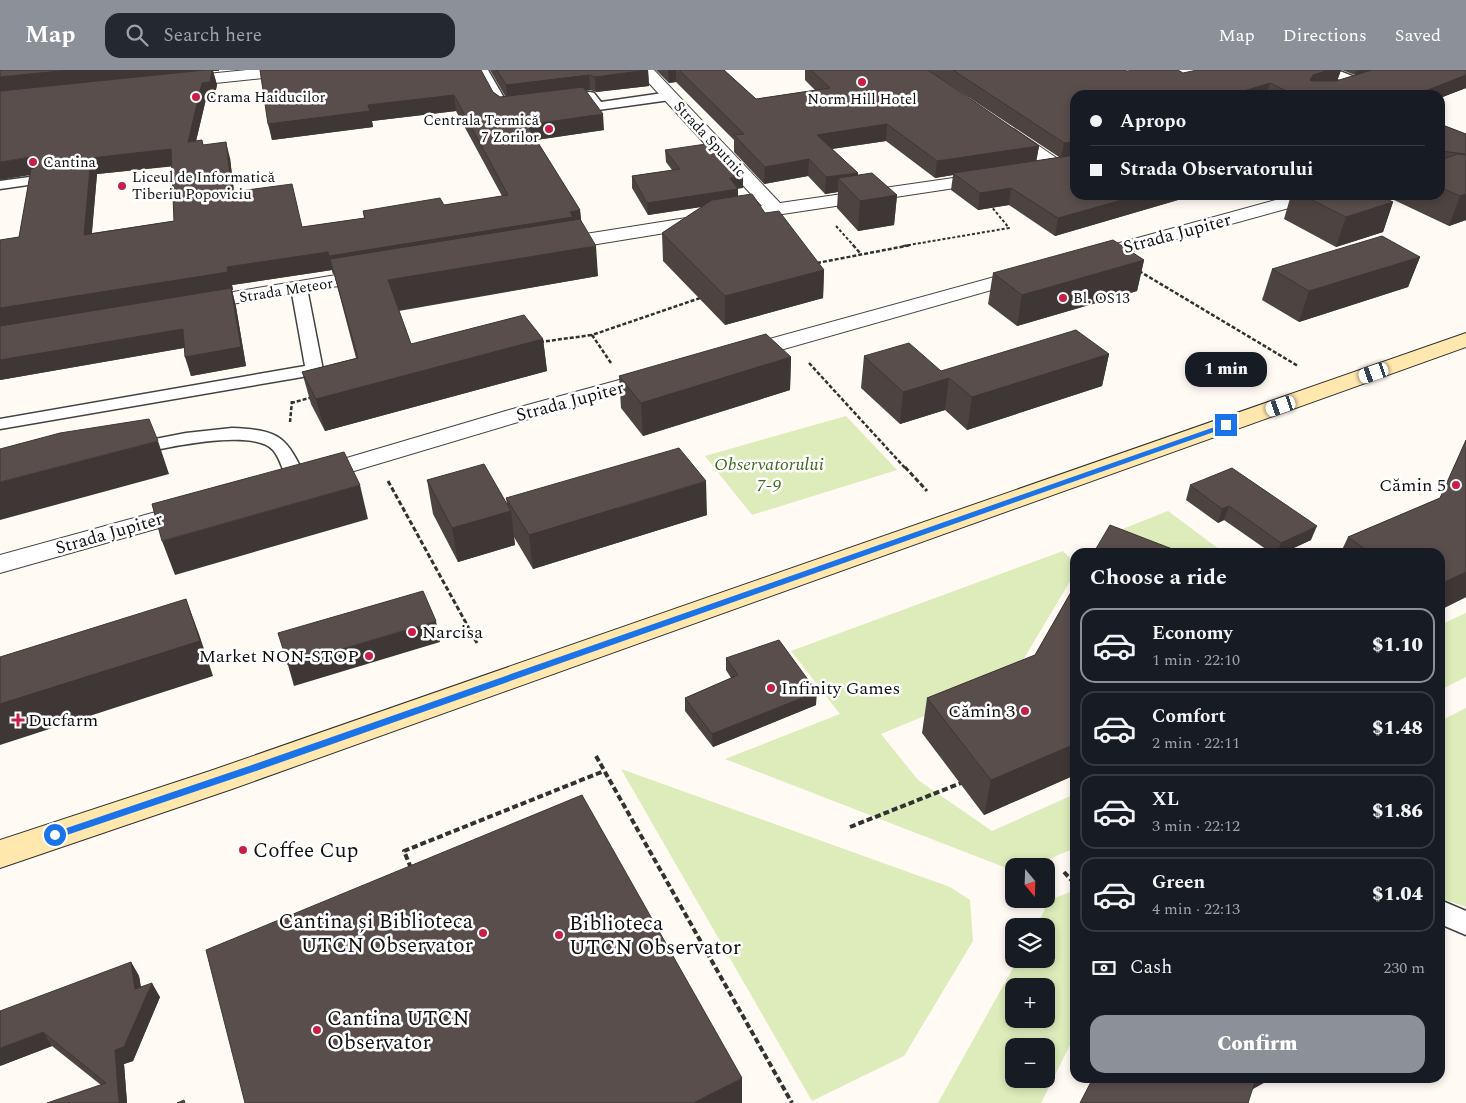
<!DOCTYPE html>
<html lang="en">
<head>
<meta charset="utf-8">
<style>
  body { margin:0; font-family:Spectral,serif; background:#242831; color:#f1f3f6; height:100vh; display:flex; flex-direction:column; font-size:19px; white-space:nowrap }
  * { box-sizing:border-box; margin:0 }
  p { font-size:16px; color:#9ea1a6 }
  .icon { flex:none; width:28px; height:28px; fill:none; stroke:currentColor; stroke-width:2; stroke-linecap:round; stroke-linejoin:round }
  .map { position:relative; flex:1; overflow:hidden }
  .drawer { position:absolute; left:1070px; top:478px; width:375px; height:535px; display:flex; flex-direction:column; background:#171b24; border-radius:15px; box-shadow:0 2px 8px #0003 }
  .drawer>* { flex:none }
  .top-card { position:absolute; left:1070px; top:20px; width:375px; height:110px; border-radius:15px; box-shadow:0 2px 8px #0003; display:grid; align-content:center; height:110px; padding:0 20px; background:#171b24 }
  .needle { width:32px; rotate:161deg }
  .controls { position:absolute; left:1005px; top:788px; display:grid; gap:10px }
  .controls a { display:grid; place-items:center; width:50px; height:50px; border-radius:10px; background:#171b24; box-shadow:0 2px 8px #0003; font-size:25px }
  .end { position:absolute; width:22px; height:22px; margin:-11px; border:6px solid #1a73e8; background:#fff; box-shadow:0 0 0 2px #fff }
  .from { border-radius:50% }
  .bubble { position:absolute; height:35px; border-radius:15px; background:#171b24; box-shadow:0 2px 8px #0003; font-size:16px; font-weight:800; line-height:35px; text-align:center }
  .car { position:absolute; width:15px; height:30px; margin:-15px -8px; border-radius:6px; box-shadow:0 0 4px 1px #0007; background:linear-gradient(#fff 24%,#345 0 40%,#fff 0 76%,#345 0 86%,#fff 0) }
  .top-card b { display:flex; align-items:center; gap:18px; height:48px; font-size:19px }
  .top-card b+b { border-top:1px solid #363941 }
  .top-card i { width:12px; height:12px; background:#f1f3f6 }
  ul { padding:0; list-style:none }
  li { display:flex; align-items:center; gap:15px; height:75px; margin:0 10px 8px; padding:0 10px; border:2px solid #363941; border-radius:15px }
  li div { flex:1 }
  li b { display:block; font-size:19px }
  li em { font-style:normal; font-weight:800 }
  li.active { border-color:#8c9099 }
  li>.icon { width:45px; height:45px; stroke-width:1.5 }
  h2 { padding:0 20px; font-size:22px; line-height:60px }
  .pay { display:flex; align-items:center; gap:12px; height:55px; padding:0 20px; font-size:19px }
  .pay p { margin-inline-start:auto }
  .action { display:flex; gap:10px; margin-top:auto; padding:10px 20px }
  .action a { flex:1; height:58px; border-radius:15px; background:#8c9099; color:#fff; font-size:20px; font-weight:800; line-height:58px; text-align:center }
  header { display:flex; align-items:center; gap:30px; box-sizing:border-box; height:70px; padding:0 25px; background:#8c9099; color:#fff }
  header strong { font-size:24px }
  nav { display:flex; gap:28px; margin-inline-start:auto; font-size:18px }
  .search { width:350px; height:45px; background:#242831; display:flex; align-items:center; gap:12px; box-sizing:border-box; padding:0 18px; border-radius:15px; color:#9ea1a6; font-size:19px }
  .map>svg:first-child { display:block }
  .green { fill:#ddecba; fill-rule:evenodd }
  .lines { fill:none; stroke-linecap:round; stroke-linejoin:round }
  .lane-casing { stroke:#434343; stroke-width:3 }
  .street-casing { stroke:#434343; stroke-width:2 }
  .secondary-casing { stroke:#323232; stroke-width:2 }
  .path-far3 { stroke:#323232; stroke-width:2; stroke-dasharray:3 2; stroke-linecap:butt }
  .path-far2 { stroke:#323232; stroke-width:2.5; stroke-dasharray:4 2; stroke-linecap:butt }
  .path-far1 { stroke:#323232; stroke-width:3; stroke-dasharray:5 2.5; stroke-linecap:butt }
  .path { stroke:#323232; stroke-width:4; stroke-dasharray:6 3; stroke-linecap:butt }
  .lane { fill:#fff; fill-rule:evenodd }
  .street { fill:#fff; fill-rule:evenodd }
  .secondary { fill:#ffe7ae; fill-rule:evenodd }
  .wall { fill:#4d4341; fill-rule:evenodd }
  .shaded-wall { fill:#3e3735 }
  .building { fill:#594e4c; stroke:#3e3735; fill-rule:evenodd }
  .route { fill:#1a73e8 }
  .poi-dot { fill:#c91f46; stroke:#fff; stroke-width:2 }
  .labels { text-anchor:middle; stroke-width:5; stroke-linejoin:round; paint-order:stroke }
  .far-poi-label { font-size:15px; fill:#101010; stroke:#fff; text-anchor:start }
  .far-street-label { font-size:15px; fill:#101010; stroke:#fff }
  .street-label { font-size:18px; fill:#101010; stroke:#fff }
  .park-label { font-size:18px; font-style:italic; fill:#3b6c1c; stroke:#fff }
  .poi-label { font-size:18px; fill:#101010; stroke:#fff; text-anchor:end }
  .near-poi-label { font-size:21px; fill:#101010; stroke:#fff; text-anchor:start }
</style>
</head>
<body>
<header>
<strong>Map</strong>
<div class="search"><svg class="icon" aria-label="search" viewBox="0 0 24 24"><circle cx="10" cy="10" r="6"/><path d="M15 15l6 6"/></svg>Search here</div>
<nav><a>Map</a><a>Directions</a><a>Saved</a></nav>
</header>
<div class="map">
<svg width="1466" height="1033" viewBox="0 0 1466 1033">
  <rect width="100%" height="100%" fill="#fffaf3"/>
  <g class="green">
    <path d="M846,346L897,400L752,445L705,386Z"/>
    <path d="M1168,441L1223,482H1113L1115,462Z"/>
    <path d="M1063,481L1075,493V503L1011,610L881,664L918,710L992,761L1075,724V778L1032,796H1014V801L725,689L840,644L791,581Z"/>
    <path d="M1466,543V607L1440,620V555Z"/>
    <path d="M1466,638V837L1440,828V651Z"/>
    <path d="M621,699L950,817L970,830L973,871L904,986L812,1031Z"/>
    <path d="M1075,820V965L1041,1033H938L1018,889H1046V856H1036L1050,830ZM1014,916H1046V949H1014ZM1014,976H1046V1009H1014Z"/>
  </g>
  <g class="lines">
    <g class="lane-casing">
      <g id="lane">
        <path d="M476,0H488L507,33H520L522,36L520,39L499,40Z"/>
        <path d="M1321,0H1337L1360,9L1362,12L1360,15H1352L1323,3Z"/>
        <path d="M590,22L594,23L601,32L670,22L676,26L670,30L598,40L594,39L587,30L561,34L555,30L561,26Z"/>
        <path d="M37,106L42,107L44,110L42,113L0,119V111Z"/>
        <path d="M299,213L305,215L307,218L323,300L320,304L0,359V349L305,296L291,218L293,215Z"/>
        <path d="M232,358C282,360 286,367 307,410L304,414L297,416L290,414C283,404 281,389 273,380C252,357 160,379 131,385L124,383L122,379L124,375L186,363Z"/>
        <path d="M1440,830L1466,841V865L1440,854Z"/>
      </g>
    </g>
    <g class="street-casing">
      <g id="street">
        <path d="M247,0H300L297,3L292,5L177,17L171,15L169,12L171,9L177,7Z"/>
        <path d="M637,0H654L780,133L988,103L994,104L997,108L994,112L988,113L776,145L554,181L547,179L544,175L547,171L554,169L762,136Z"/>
        <path d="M1008,58L1014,59L1064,93L1067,97L1064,101L1058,102L1052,101L1002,67L1000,63L1002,59Z"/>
        <path d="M1294,125H1324L1322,129L1097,191L1090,193L1083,191L1080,187L1083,183Z"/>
        <path d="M1027,198L1034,200L1037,204L1034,208L749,289L741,291L733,289L730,284L733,279Z"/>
        <path d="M373,199L380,201L383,205L380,209L196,240L189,238L186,234L189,230L196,228Z"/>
        <path d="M656,300L664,302L667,307L664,312L525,350L324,410L315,413L306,410L303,405L306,400L509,340Z"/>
        <path d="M192,432L201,434L205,440L201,446L0,503V485Z"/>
      </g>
    </g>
    <g class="secondary-casing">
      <path id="secondary" d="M1466,263V277L232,719L0,798V770L210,701Z"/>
    </g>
    <g class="path-far3">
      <path d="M836,156L854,176"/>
      <path d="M903,176L1009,158L991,136"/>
    </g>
    <g class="path-far2">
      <path d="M853,175L860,183"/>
      <path d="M817,193L911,175"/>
      <path d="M1139,201L1298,296"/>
      <path d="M540,272L592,265"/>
      <path d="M611,293L592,265L703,227"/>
      <path d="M809,293L906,399"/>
      <path d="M291,333L313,327"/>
      <path d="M290,352L292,331"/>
    </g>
    <g class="path-far1">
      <path d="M905,397L927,421"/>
      <path d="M388,411L477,573"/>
    </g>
    <g class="path">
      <path d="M596,686L792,1033"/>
      <path d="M850,757L961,713"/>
      <path d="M411,798L404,781L604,701"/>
      <path d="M1064,802L1075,814"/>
    </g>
    <use href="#lane" class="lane"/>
    <use href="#street" class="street"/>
    <use href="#secondary" class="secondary"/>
  </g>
  <g class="wall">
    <path d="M0,0L219,1H213L217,15L214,28L206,29L196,71L230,88L234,122L302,157L364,148L363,141L444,135L502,126L456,41L372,51L373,57L272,70L260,0L493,22L500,27L505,26L490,0H648L649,16L596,22L590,20L586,21L604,60L536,70L580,140L581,151L598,206L399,241L411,274L543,269L547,301L325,361L311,334L302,302L356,288L334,204H333L332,200L232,215L233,220H232L236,237L246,296L191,306L184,278L0,310V170L19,167L30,105ZM172,96L174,151L92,163L97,104Z"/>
    <path d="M656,0H724L756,29L815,20L805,10V0H1124L1127,1L1183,3L1341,0L1337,11L1355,5L1342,0H1466V18L1440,28V25H1075V125H1195L1055,166L1009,135L978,140L951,120L953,105L935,108L886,71L832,79L858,103V106L897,125L894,155L858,161L837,138L838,122L825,124L808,106L764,114L734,82V70L676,12L669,13ZM938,7L1059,87L1036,91L1039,76Z"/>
    <path d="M1440,54L1466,64V150L1449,156L1394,130L1396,125H1440Z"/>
    <path d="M665,80L743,118H738V126L765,143L824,200L823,228L725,255L663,191L662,163L702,137L648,145L632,118V106L672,100L666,92Z"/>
    <path d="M1291,125H1378L1393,132L1383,162L1336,177L1284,149Z"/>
    <path d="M1420,187L1408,217L1299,252L1262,230L1272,199Z"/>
    <path d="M1144,190L1137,221L1017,256L988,234L993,203Z"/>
    <path d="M1109,284L1102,316L967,360L945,340L900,354L861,318L864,286L941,301Z"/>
    <path d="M791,287L790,320L643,366L621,338L619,306Z"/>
    <path d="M1466,370V527L1440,540V482H1341L1348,467L1440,428Z"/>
    <path d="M427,410L507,435L506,428L707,445L533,499L514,467L515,475L458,492L433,444Z"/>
    <path d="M1190,415L1311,470L1285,482H1270L1224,450L1218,453L1186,430Z"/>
    <path d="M1075,515V705L984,745L922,663L927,628L1035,585Z"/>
    <path d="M726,588L816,635L713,677L685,641V628L731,608L726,600Z"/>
    <path d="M131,892L139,906L141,917L160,927L133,991L124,994L127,1033L101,1015L52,976L0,996Z"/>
  </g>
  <g class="shaded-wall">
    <path d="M70,0H219V1H213L217,15L214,28L206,29L192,88L188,72L0,23V7Z"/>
    <path d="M648,0L649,16L596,22L595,7Z"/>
    <path d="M668,0H676V12L669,13Z"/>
    <path d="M1328,0H1341L1337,11L1308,20L1310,10L1313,5Z"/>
    <path d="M1357,0H1372L1355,5Z"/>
    <path d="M589,5L590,20L508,31L506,15Z"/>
    <path d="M1466,5V18L1440,28V25H1415Z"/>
    <path d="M1270,13L1266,25H1231Z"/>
    <path d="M454,25L456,41L372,51L373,57L272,70L268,54L368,35Z"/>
    <path d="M603,44L604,60L529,71L527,55Z"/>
    <path d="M887,54L886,71L817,81V65Z"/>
    <path d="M226,72L230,88L236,140L232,122Z"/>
    <path d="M1075,72V88L1061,89L1064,73Z"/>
    <path d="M1039,76L1036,93L953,103V105L935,108L937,91Z"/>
    <path d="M171,79L176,96L97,104L90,182L84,165L91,88Z"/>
    <path d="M31,87L37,104L0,110V92Z"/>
    <path d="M809,89L808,106L764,114L765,97Z"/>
    <path d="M858,103L857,120L838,108V122L825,124L826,107Z"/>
    <path d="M743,105V118L730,120V108Z"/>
    <path d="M1011,118L1009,135L978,140L980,123Z"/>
    <path d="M738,119V131L648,145L647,133Z"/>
    <path d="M1466,124V150L1449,156L1460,126Z"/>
    <path d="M897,125L894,155L858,161L860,131Z"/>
    <path d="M1140,125H1195L1055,166L1058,148Z"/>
    <path d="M1393,132L1383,162L1336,177L1346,147Z"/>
    <path d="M580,140L582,158L330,189L334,204H333L329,186Z"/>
    <path d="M596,176L598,206L394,241L388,210Z"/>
    <path d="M328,182L332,200L232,215L233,220H232L236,237L246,296L191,306L185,287L231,220L0,258V238L227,197Z"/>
    <path d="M1420,187L1408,217L1299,252L1309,221Z"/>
    <path d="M1144,190L1137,221L1017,256L1022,225Z"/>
    <path d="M824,200L823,228L725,255V226Z"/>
    <path d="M183,259L189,277L0,310V290Z"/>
    <path d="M543,269L547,301L325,361L316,329Z"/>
    <path d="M1109,284L1102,316L967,360L972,327Z"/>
    <path d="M791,287L790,320L643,366L641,333Z"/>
    <path d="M949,308L945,340L900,354L903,322Z"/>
    <path d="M158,371L169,404L0,450V412Z"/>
    <path d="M706,411L707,445L533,499L529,465Z"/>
    <path d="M360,415L368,449L175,505L162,471Z"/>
    <path d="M1229,436L1224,450L1218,453L1222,439Z"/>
    <path d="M511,441L515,475L458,492L452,458Z"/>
    <path d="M1317,456L1311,470L1285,482H1277L1281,473Z"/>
    <path d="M1466,502V527L1440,540V514Z"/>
    <path d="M186,529L199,564L213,606L0,675V634Z"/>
    <path d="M436,551L440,572L294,616L288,595Z"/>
    <path d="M817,622L816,635L713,677L712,664Z"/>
    <path d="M1075,674V705L984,745L991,710Z"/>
    <path d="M131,892L139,906L143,933L152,913L160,927L133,991L124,994L127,1033H119L115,980L135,919Z"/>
    <path d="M43,962L52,976L0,996V978Z"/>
    <path d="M742,1008V1033H693Z"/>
    <path d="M1253,1008H1273L1244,1024Z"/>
  </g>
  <g class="building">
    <path d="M0,0H70L0,7Z"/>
    <path d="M205,0H212L210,12L202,13L188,72L202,70L203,75L226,72L232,122L292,114L302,157L365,148L363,141L440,128L444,135L508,125L454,25L368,35L370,41L268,54L260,0H481L493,22L500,27L583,17L603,44L527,55L580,140L570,142L573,147L329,186L328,182L227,197L228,202L0,238V170L19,167L31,99L37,97L39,92L37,89L31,87L0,92V21ZM171,79L174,151L84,165L91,88Z"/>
    <path d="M497,0H648L595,7L589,5L506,15Z"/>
    <path d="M679,0H724L756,29L830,18L811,0H928L1039,76L937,91L887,54L817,65L858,103L826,107L809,89L765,97L734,65L744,64Z"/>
    <path d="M953,0H1124L1127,1L1134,0H1178L1183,3L1197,0H1328L1313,5L1310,10L1312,11H1336L1372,0H1466V5L1415,25H1295L1270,13L1231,25H1075V72L1064,73Z"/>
    <path d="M1440,54L1466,64V84L1440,81Z"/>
    <path d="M713,73L743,105L730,108L738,119L647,133L632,106L680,99L665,80Z"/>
    <path d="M1458,84L1466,85V124L1460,126L1440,117V90Z"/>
    <path d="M1075,85V125H1140L1058,148L1011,118L980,123L953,103Z"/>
    <path d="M872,103L897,125L860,131L838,108Z"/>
    <path d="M752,124L765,143L779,141L824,200L725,226L662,163L712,130Z"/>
    <path d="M1302,125H1378L1393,132L1346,147Z"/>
    <path d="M580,149L596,176L388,210L411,274L524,245L543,269L316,329L302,302L358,288L330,189Z"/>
    <path d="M1382,166L1420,187L1309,221L1272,199Z"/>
    <path d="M1113,170L1144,190L1022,225L993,203Z"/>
    <path d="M231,218L241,277L185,287L183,259L0,290V256Z"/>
    <path d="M1076,260L1109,284L972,327L949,308L903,322L864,286L909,273L941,301Z"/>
    <path d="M766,264L791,287L641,333L619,306Z"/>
    <path d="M149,349L158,371L0,412V379L60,363Z"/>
    <path d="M1466,370V502L1440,514V482H1369L1348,467L1440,428Z"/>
    <path d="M679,378L706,411L529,465L506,428Z"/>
    <path d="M344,382L360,415L162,471L152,434Z"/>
    <path d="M484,394L511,441L452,458L427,410Z"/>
    <path d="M1232,398L1317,456L1281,473L1229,436L1222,439L1190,415Z"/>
    <path d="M1110,455L1180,482H1094Z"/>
    <path d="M1075,515V674L991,710L927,628L1035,585Z"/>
    <path d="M423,521L436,551L288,595L278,563Z"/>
    <path d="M186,529L200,571L0,634V587Z"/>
    <path d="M779,570L817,622L712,664L685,628L738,605L726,588Z"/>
    <path d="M582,725L742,1008L693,1033H245L206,880Z"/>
    <path d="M131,892L135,919L152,913L124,977L115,980L119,1033H47L106,1013L43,962L0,978V941Z"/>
    <path d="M1093,1008H1256L1248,1033H1080Z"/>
    <path d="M184,1030L185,1033H177Z"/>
  </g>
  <path class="route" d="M1226,353L1229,355L1228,357L259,700L55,769L50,765L52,763L252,695Z"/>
  <g class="poi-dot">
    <circle cx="862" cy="12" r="5"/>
    <circle cx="196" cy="27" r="5"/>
    <circle cx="549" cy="59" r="5"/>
    <circle cx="33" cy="92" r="5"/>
    <circle cx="122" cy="116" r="5"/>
    <circle cx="1063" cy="228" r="5"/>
    <circle cx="1456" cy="415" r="5"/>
    <circle cx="412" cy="562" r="5"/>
    <circle cx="369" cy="586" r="5"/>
    <circle cx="771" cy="618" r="5"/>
    <circle cx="1025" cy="641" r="5"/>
    <path d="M15.5 642.5h5v5h5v5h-5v5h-5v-5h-5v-5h5z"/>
    <circle cx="243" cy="780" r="5"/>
    <circle cx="483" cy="863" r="5"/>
    <circle cx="559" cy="865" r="5"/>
    <circle cx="317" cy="960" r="5"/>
  </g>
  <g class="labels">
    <g class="far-poi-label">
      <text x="206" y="32">Crama Haiducilor</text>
      <text x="862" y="34" text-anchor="middle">Norm Hill Hotel</text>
      <text x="539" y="55" text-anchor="end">Centrala Termică<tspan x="539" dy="17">7 Zorilor</tspan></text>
      <text x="43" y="97">Cantina</text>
      <text x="132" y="112">Liceul de Informatică<tspan x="132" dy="17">Tiberiu Popoviciu</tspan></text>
      <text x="1073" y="233">Bl. OS13</text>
    </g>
    <g class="far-street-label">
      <text transform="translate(710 69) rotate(47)" y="5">Strada Sputnic</text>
      <text transform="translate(286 220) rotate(-9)" y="5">Strada Meteor</text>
    </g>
    <g class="street-label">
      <text transform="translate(1177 163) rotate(-15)" y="6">Strada Jupiter</text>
      <text transform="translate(570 331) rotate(-15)" y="6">Strada Jupiter</text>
      <text transform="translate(109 463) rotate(-16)" y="6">Strada Jupiter</text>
    </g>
    <g class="park-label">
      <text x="769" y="400">Observatorului<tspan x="769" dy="21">7-9</tspan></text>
    </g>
    <g class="poi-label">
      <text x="1446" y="421">Cămin 5</text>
      <text x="422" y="568" text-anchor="start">Narcisa</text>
      <text x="359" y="592">Market NON-STOP</text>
      <text x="781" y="624" text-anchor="start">Infinity Games</text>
      <text x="1015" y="647">Cămin 3</text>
      <text x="28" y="656" text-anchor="start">Ducfarm</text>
    </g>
    <g class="near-poi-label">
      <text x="253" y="787">Coffee Cup</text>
      <text x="473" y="858" text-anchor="end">Cantina și Biblioteca<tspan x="473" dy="24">UTCN Observator</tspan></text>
      <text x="569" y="860">Biblioteca<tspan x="569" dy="24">UTCN Observator</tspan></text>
      <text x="327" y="955">Cantina UTCN<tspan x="327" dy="24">Observator</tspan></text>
    </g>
  </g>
</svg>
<div class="controls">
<a><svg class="needle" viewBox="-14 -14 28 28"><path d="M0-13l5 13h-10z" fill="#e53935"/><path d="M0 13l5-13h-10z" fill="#9ea1a6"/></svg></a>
<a><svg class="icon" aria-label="layers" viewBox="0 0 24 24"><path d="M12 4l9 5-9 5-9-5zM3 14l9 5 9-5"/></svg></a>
<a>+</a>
<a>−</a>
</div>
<i class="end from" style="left:55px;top:765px"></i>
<i class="end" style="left:1226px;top:355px"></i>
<div class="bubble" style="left:1185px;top:282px;width:82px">1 min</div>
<i class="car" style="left:1374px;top:303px;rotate:251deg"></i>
<i class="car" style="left:1281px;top:336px;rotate:251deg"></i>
<div class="top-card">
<b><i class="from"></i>Apropo</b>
<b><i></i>Strada Observatorului</b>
</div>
<section class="drawer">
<h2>Choose a ride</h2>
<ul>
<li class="active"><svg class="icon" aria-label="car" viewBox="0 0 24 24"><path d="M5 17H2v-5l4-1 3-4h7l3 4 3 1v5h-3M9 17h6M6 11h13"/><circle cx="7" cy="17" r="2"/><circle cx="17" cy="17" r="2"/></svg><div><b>Economy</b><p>1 min · 22:10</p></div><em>$1.10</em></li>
<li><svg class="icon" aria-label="car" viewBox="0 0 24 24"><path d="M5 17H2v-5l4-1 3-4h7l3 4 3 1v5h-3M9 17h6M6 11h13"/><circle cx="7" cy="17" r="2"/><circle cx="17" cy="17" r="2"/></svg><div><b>Comfort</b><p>2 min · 22:11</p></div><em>$1.48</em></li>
<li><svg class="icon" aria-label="car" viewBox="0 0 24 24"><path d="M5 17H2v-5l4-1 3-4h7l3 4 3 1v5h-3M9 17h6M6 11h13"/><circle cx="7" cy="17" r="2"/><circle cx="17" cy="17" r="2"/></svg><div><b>XL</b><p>3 min · 22:12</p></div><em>$1.86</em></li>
<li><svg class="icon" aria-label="car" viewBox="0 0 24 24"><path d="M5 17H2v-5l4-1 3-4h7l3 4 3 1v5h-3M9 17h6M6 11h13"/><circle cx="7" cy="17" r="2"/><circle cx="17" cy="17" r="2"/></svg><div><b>Green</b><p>4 min · 22:13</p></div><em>$1.04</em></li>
</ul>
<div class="pay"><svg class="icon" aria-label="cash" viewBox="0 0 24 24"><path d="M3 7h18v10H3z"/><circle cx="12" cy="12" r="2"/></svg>Cash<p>230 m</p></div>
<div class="action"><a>Confirm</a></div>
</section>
</div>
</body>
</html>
